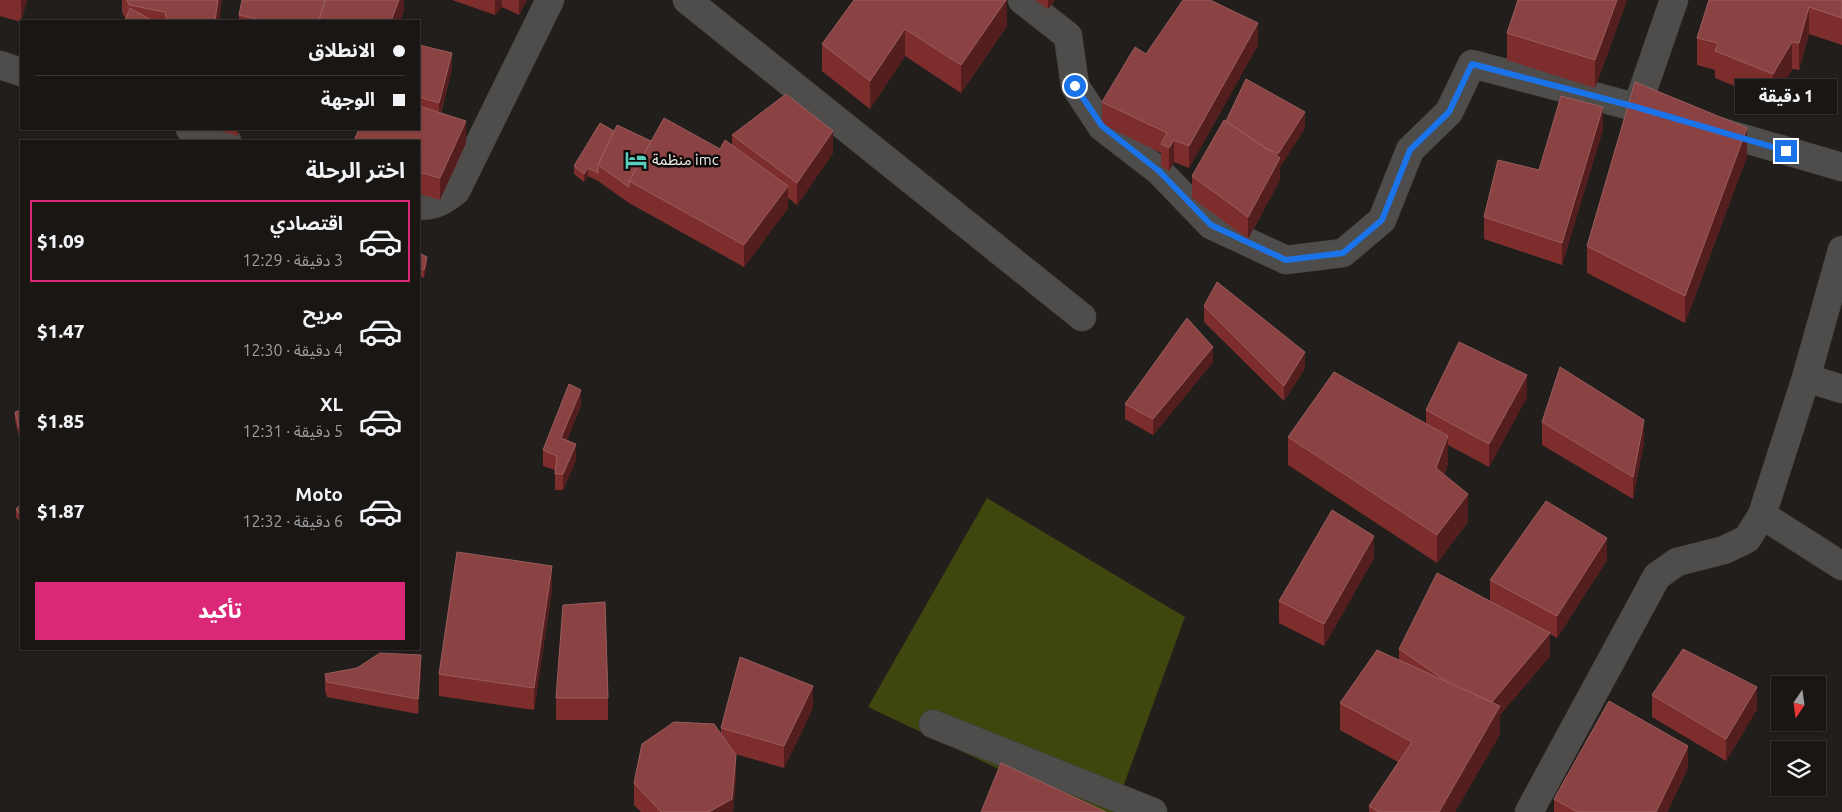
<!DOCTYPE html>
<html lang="ar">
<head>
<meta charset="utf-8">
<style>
  body { margin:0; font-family:Ubuntu,"Noto Sans Arabic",sans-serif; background:#221f1d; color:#f1f3f6; direction:rtl; height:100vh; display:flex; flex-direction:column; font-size:19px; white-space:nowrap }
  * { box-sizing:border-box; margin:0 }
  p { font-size:16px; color:#9f9fa0 }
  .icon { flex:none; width:28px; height:28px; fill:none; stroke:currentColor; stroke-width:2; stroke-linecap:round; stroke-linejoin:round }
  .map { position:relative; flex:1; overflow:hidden; direction:ltr }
  .panel { position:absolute; left:20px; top:140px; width:400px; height:510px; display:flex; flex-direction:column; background:#191614; border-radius:0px; box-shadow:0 1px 4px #0004,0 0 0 1px #373534; direction:rtl }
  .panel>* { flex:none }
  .top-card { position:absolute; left:20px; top:20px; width:400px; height:110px; border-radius:0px; box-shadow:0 1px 4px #0004,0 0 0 1px #373534; direction:rtl; display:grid; align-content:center; height:110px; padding:0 15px; background:#191614 }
  .needle { width:32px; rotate:193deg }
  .controls { position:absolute; left:1771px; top:676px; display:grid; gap:10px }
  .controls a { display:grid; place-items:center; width:55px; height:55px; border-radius:0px; background:#191614; box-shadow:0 1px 4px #0004,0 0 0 1px #373534; font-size:25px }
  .end { position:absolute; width:22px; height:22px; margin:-11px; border:6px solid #1a73e8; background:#fff; box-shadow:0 0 0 2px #fff }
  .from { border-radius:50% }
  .bubble { position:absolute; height:35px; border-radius:0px; background:#191614; box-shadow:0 1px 4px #0004,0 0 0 1px #373534; font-size:16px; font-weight:800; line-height:35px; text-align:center; direction:rtl }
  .top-card b { display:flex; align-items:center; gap:18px; height:48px; font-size:19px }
  .top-card b+b { border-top:1px solid #373534 }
  .top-card i { width:12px; height:12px; background:#f1f3f6 }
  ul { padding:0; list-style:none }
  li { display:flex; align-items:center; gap:15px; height:82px; margin:0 10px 8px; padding:0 5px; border:2px solid transparent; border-radius:0px }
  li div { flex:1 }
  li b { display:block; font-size:19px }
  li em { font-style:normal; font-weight:800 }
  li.selected { border-color:#db2777 }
  li>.icon { width:45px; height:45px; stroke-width:1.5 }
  h2 { padding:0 15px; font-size:22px; line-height:60px }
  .action { display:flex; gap:10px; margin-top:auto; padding:10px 15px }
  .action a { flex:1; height:58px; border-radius:0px; background:#db2777; color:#fff; font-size:20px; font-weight:800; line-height:58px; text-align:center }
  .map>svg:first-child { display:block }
  .grass { fill:#3f460e }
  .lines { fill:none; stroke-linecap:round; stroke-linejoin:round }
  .minor-casing { stroke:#3e3b38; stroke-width:29 }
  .minor { stroke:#4e4d4b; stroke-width:28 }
  .wall { fill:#7e2d2d }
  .shaded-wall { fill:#531e1d }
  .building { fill:#8a4242; stroke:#9a5d5d }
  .route { stroke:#1a73e8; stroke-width:6 }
  .labels { text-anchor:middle; stroke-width:5; stroke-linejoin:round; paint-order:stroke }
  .poi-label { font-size:15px; fill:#f1efed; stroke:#0a0807; text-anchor:start }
</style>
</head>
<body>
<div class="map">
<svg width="1842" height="812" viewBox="0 0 1842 812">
  <rect width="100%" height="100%" fill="#211e1b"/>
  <path class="grass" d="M987,498L1185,617L1114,812H1089L868,707Z"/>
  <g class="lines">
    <g class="minor-casing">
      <g id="minor">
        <path d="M687,0L1082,317"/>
        <path d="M1022,0L1068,36L1075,86L1102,127L1159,171L1211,225L1286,260L1343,253L1382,220L1410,150L1449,112L1472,64L1665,115"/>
        <path d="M0,65L21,72"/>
        <path d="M1637,107L1674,0"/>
        <path d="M190,129L227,141"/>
        <path d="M1711,129L1842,167"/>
        <path d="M419,205C433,208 446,199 456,191L550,0"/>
        <path d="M1806,378L1842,389"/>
        <path d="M1762,515L1842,566"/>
        <path d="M933,724L1153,812"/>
        <path d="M1529,812L1657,576L1677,562L1724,550L1747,539L1762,515L1806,378L1842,250"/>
      </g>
    </g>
    <use href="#minor" class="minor"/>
  </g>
  <g class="wall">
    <path d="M0,0H27L21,22L0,16Z"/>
    <path d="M122,0H222L219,21H125L126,20L122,12Z"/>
    <path d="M404,0V10L400,21H239V15Z"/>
    <path d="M452,0H527L519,15L502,7L495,15Z"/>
    <path d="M1007,0V26L961,93L905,56L870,109L822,71V44Z"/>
    <path d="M1035,0H1055L1048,9Z"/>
    <path d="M1518,0H1627L1595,88L1507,60V33Z"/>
    <path d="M1709,0H1842V45L1809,34L1799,70L1792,69L1773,102L1715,78V70L1697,65V38Z"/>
    <path d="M419,45L452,68L441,113L466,143L440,200L419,194Z"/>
    <path d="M1258,45L1189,168L1174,162L1169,171L1161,166V153L1102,124V102L1146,54Z"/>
    <path d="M1226,121L1305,128L1280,167V180L1248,239L1192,198V176Z"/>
    <path d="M214,129H239L237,136Z"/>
    <path d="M1603,129L1562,265L1484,239V217Z"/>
    <path d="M614,131L651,141L720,149L732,145V135L833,153L797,205L788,198V208L744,267L629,203L598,181L588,176L584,182L574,174V166Z"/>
    <path d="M1747,156L1685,323L1587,273V246Z"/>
    <path d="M419,253L427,265L424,278L419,276Z"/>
    <path d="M1204,306L1305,368L1284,401L1204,322Z"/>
    <path d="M1213,362L1153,435L1125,419V404Z"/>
    <path d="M1527,397L1489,467L1448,445V464L1444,475L1468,522L1437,563L1288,465V437L1426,424V410Z"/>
    <path d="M581,405L567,440L576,460L563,490H555V470L543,466V450Z"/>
    <path d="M21,411V444L15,420V412Z"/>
    <path d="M1542,422L1644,442L1633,499L1542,445Z"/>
    <path d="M21,504V524L16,517V509Z"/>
    <path d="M1374,558L1324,646L1279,623V601Z"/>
    <path d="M1607,560L1557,638L1550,634V656L1500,715V734L1455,812H1369V806L1398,762L1340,730V703L1399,660V649L1490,601V580Z"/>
    <path d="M552,589L534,710L439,696V674Z"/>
    <path d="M421,671L418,714L327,697L325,690V674Z"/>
    <path d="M1652,695L1757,709L1726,761L1652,717Z"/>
    <rect x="556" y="698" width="52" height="22"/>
    <path d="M813,708L784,768L735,754L736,777L733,812H641L634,805V783L721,734V728Z"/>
    <path d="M1688,768L1667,812H1554V799Z"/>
  </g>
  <g class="shaded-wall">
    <path d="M21,0H27L21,22Z"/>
    <path d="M218,0H222L219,21H215Z"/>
    <path d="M399,0H404V10L400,21H391Z"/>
    <path d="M495,0H502V7L495,15Z"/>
    <path d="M519,0H527L519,15Z"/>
    <path d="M1006,0H1007V26L961,93V65Z"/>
    <path d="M1048,0H1055L1048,9Z"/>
    <path d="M1617,0H1627L1595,88V60Z"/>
    <path d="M1809,7V34L1799,70V43Z"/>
    <path d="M1258,23V45L1189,168V146Z"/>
    <path d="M905,29V56L870,109V81Z"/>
    <path d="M1792,42V69L1773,102V74Z"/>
    <path d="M452,53V68L439,118V103Z"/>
    <path d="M1603,107V129L1562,265V243Z"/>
    <path d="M1305,112V128L1280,167V180L1248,239V217L1278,161V154Z"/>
    <path d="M466,121V143L440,200V178Z"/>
    <path d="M1747,128V156L1685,323V296Z"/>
    <path d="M237,129H239L237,136Z"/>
    <path d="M833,131V153L797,205V183Z"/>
    <path d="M1174,140V162L1169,171V148Z"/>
    <path d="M588,168V176L584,182V174Z"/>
    <path d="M788,186V208L744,267V245Z"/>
    <path d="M427,257V265L424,278V270Z"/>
    <path d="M1213,347V362L1153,435V419Z"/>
    <path d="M1305,352V368L1284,401V386Z"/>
    <path d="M1527,375V397L1489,467V444Z"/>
    <path d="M581,390V405L561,454V438Z"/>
    <path d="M1644,420V442L1633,499V477Z"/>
    <path d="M1448,436V464L1436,496V468Z"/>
    <path d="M576,444V460L563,490V474Z"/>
    <path d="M1468,494V522L1437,563V535Z"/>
    <path d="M1374,536V558L1324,646V624Z"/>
    <path d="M1607,538V560L1557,638V616Z"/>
    <path d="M552,566V589L534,710V688Z"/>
    <path d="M1550,633V656L1500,715V734L1455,812H1439L1489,706Z"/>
    <path d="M421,655V671L418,714V699Z"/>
    <path d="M813,686V708L784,768V746Z"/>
    <path d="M1757,687V709L1726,761V739Z"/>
    <path d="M1688,746V768L1667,812H1656Z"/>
    <path d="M736,755V777L733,812H709Z"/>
  </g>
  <g class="building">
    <path d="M127,0H218L215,21H167L165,12L129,5Z"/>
    <path d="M242,0H325L319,20L326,0H399L391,21H265L239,15Z"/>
    <path d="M854,0H1006L961,65L905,29L870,81L822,44Z"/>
    <path d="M1183,0H1210L1258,23L1189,146L1174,140L1169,148L1161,144L1167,133L1102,102L1135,47L1146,54Z"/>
    <path d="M1518,0H1617L1595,60L1507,33Z"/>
    <path d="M1709,0H1842V18L1809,7L1799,43L1792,42L1773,74L1715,51L1718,43L1697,38Z"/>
    <path d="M130,8L153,21H125Z"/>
    <path d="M419,45L452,53L439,103L419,97Z"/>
    <path d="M1246,79L1305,112L1278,154L1266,148L1226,121Z"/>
    <path d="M1635,82L1747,128L1685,296L1587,246Z"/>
    <path d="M786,94L833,131L797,183L732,135Z"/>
    <path d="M1561,96L1603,107L1562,243L1484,217L1498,160L1539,170Z"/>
    <path d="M419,106L466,121L440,178L419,172V141H354L359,129H419Z"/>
    <path d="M664,118L720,149L725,140L788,186L744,245L629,181Z"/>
    <path d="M1224,120L1280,158L1248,217L1192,176Z"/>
    <path d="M600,123L614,131L598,165V173L588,168L584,174L574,166Z"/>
    <path d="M617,125L651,141L629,181V187L598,165Z"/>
    <path d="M419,253L427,257L424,270L419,268Z"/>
    <path d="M1217,282L1305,352L1284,386L1204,306Z"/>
    <path d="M1187,318L1213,347L1153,419L1125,404Z"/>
    <path d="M1459,342L1527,375L1489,444L1426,410Z"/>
    <path d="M1560,367L1644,420L1633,477L1542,422Z"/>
    <path d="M1334,372L1448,436L1436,468L1468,494L1437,535L1288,437Z"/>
    <path d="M569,384L581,390L561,438L576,444L563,474H555L557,456L543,450Z"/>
    <path d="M21,410V436L15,412Z"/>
    <path d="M1546,501L1607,538L1557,616L1490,580Z"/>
    <path d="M21,504V516L16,509Z"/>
    <path d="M1332,510L1374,536L1324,624L1279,601Z"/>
    <path d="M457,552L552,566L534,688L439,674Z"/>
    <path d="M1437,573L1550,633L1492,702L1449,683L1399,649Z"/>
    <path d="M605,602L608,698H556L563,605Z"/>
    <path d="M1683,649L1757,687L1726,739L1652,695Z"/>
    <path d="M1377,650L1500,706L1439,812H1379L1369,806L1412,742L1340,703Z"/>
    <path d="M380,653L421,655L418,699L327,682L325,674L357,668Z"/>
    <path d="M740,657L813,686L784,746L721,728Z"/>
    <path d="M1609,701L1688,746L1656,812H1577L1554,799Z"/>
    <path d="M674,722L714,724L736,755L732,799L709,812H661L634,783L642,744Z"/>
    <path d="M1001,763L1106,812H981Z"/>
  </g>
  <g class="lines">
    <path class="route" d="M1075,86L1102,126L1159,171L1211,225L1286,260L1343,253L1382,220L1410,150L1449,112L1472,64L1636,107L1786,151"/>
  </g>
  <defs>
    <g id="hotel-bare" transform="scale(1.725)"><path d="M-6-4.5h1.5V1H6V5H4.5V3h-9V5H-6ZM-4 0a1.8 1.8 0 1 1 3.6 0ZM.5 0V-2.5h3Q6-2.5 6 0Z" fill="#59cebe" stroke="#0a0807" stroke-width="2.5" paint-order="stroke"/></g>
  </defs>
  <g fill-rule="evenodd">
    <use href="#hotel-bare" x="636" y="160"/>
  </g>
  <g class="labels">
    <g class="poi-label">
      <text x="652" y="165">منظمة imc</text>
    </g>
  </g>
</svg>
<div class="controls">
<a><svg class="needle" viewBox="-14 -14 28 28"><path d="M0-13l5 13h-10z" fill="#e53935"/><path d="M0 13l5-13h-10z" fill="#9f9fa0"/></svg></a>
<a><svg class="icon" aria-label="layers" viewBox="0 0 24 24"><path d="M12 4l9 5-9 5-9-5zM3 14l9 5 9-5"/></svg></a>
</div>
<i class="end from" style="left:1075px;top:86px"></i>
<i class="end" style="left:1786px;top:151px"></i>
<div class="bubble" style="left:1735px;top:79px;width:102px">1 دقيقة</div>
<div class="top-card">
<b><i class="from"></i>الانطلاق</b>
<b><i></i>الوجهة</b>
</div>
<section class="panel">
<h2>اختر الرحلة</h2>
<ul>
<li class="selected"><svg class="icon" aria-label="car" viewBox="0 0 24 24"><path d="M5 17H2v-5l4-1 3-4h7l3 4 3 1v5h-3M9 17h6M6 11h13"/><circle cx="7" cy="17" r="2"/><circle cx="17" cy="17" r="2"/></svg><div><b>اقتصادي</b><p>3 دقيقة · 12:29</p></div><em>$1.09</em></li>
<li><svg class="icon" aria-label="car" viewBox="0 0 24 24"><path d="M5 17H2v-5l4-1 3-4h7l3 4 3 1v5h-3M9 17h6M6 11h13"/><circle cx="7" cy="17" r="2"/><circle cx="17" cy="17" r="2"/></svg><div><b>مريح</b><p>4 دقيقة · 12:30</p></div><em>$1.47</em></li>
<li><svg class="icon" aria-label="car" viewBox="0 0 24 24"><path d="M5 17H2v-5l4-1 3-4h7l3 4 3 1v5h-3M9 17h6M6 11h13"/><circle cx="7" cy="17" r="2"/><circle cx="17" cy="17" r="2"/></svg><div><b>XL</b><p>5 دقيقة · 12:31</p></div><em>$1.85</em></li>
<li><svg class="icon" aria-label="car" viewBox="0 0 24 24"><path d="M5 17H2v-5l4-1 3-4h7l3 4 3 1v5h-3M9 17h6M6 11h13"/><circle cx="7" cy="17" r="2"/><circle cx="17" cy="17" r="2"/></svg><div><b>Moto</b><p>6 دقيقة · 12:32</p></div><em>$1.87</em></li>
</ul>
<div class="action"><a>تأكيد</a></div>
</section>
</div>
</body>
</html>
